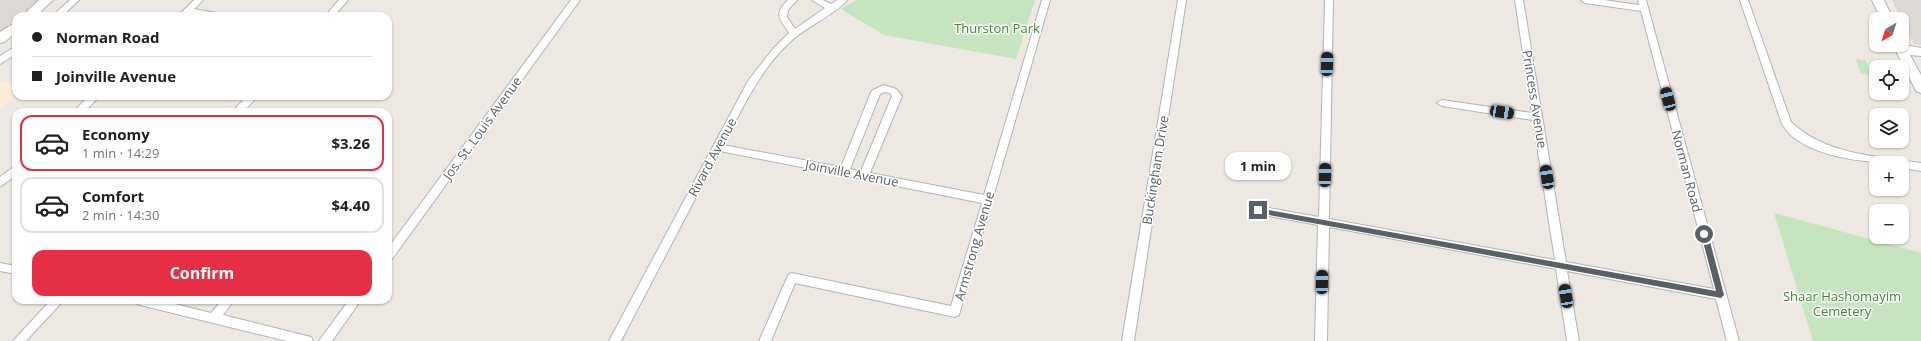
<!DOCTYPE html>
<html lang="en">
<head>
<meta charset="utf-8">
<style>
  body { margin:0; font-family:"Open Sans",sans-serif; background:#f6f6f6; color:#202124; height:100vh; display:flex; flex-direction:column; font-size:15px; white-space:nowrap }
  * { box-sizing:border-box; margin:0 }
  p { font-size:13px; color:#757577 }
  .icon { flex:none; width:22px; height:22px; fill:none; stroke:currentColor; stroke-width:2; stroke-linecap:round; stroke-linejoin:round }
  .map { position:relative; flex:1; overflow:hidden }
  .panel { position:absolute; left:12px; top:108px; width:380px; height:196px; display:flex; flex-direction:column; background:#fff; border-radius:12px; box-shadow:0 1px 3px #0004 }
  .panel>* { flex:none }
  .banner { position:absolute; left:12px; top:12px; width:380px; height:88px; border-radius:12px; box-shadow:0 1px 3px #0004; display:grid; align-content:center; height:88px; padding:0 20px; background:#fff }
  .needle { width:26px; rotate:219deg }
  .fabs { position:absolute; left:1869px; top:12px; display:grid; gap:8px }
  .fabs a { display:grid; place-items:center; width:40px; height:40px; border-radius:8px; background:#fff; box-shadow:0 1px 3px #0004; font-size:20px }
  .end { position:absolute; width:18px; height:18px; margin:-9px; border:5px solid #5a6063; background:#fff; box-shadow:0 0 0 2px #fff }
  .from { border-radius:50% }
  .bubble { position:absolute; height:28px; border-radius:12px; background:#fff; box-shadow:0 1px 3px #0004; font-size:13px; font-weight:700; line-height:28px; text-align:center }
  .car { position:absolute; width:12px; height:24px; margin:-12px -6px; border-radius:5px; box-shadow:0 0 3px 1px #0007; background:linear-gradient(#222 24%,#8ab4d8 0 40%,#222 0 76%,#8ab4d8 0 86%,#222 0) }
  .banner b { display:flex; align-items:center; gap:14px; height:38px; font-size:15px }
  .banner b+b { border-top:1px solid #e0e0e0 }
  .banner i { width:10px; height:10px; background:#202124 }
  ul { padding:7px 0 0; list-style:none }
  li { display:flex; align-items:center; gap:12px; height:56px; margin:0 8px 6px; padding:0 12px; border:2px solid #e0e0e0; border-radius:12px }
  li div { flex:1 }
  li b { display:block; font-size:15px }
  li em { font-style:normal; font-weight:700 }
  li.active { border-color:#e62f44 }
  li>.icon { width:36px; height:36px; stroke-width:1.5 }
  .primary-button { display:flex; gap:8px; margin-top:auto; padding:8px 20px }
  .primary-button a { flex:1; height:46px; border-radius:12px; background:#e62f44; color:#fff; font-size:16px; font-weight:700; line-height:46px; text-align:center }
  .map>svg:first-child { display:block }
  .commercial { fill:#fdedd7 }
  .industrial { fill:#dcd8d4 }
  .green { fill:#c6e4bf }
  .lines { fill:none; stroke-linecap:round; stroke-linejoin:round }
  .street-casing { stroke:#b0b4b7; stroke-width:2 }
  .secondary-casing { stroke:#afb4b7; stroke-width:2 }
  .street { fill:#fff; fill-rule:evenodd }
  .secondary { fill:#fff; fill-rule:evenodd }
  .route { fill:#5a6063 }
  .labels { text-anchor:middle; stroke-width:3; stroke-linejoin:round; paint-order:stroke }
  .park-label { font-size:13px; fill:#428537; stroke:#fff }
  .street-label { font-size:13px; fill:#5a6063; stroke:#fff }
</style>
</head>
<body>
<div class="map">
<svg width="1921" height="341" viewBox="0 0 1921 341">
  <rect width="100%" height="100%" fill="#ede8e2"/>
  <path class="commercial" d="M0,81L16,84V94L0,108Z"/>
  <g class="industrial">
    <path d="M0,0H41L21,16H16V20L0,33Z"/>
    <path d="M1892,0H1921V45L1914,44Z"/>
  </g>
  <g class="green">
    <path d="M856,0H1035L1016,59L884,35L841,9Z"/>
    <path d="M1856,59L1866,61L1872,75L1861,74Z"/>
    <path d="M1774,213L1921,253V341H1813Z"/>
  </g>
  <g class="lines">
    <g class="street-casing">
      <g id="street">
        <path d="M70,0H79L62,16H52Z"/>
        <path d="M194,0H203L194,9L216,13L220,16L189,14L187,16H178Z"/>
        <path d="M339,0H348L334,16H325Z"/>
        <path d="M571,0H580L392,259L388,260V248Z"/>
        <path d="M788,0H797L788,10L787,17L795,29L825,8L812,0H823L831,4L837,0H847C839,11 810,26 797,36C762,64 744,106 723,145L841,167L871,92L873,90L884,85L896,89L902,96L870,173L984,195L1042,0H1050L959,315L955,317L795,283L771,341H759L787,278L788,275L792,273L951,306L982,203L720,151L621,341H609L748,81L773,49L789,33C780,19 773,14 788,0ZM885,92L890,93L892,96L861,171L850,169L880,94Z"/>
        <path d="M1178,0H1186L1134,341H1122Z"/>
        <path d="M1325,0H1333L1329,219L1555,260L1533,120L1442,106L1437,103L1442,100L1532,113L1515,0H1523L1566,262L1714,289L1641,11L1585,3L1581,0H1604L1639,5L1638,0H1646L1739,341H1727L1716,299L1567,271L1579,341H1567L1556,269L1329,227L1327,341H1315L1318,225L1258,214L1254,213L1253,210L1254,207L1258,206L1319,217Z"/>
        <path d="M1740,0H1748L1791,122C1826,155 1876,156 1921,163V171L1902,168V163C1868,163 1802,158 1782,124Z"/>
        <path d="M16,46V54L0,64V56Z"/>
        <path d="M89,96H100L84,112H73Z"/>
        <path d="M247,96H258L243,112H232Z"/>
        <path d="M16,165V175L0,187V177Z"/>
        <path d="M0,263L16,266V274L0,271Z"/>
        <path d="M51,300H64L26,341H13Z"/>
        <path d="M134,300H159L211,313L222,300H234L223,315L311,337L313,341H287L140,305L136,303Z"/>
        <path d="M349,300H361L332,341H319Z"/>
      </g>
    </g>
    <g class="secondary-casing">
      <g id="secondary">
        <path d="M39,0H53L36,16H22Z"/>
        <path d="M1872,0H1884L1893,19H1881Z"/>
        <path d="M16,22V33L4,42L0,43V32Z"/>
        <path d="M1902,42L1905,45L1921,48V56L1910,55L1921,75V93L1916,91L1893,45H1902Z"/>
      </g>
    </g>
    <use href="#street" class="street"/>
    <use href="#secondary" class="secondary"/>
  </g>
  <path class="route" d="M1258,208L1716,291L1701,234L1704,232L1708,234L1724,295L1721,298L1258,213L1255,210Z"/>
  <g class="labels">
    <g class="park-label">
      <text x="997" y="33">Thurston Park</text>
      <text x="1842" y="301">Shaar Hashomayim<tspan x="1842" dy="15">Cemetery</tspan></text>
    </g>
    <g class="street-label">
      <text transform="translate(1535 99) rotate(81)" y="5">Princess Avenue</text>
      <text transform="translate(482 128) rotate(-54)" y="5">Jos. St. Louis Avenue</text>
      <text transform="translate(712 157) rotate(-62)" y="5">Rivard Avenue</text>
      <text transform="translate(1155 170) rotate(-81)" y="5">Buckingham Drive</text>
      <text transform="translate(1687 171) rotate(75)" y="5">Norman Road</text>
      <text transform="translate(852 173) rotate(11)" y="5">Joinville Avenue</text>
      <text transform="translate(974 246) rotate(-74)" y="5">Armstrong Avenue</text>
    </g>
  </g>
</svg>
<div class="fabs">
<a><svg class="needle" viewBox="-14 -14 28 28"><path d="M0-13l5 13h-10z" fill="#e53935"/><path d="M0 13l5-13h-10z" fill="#757577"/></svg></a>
<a><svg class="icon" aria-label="locate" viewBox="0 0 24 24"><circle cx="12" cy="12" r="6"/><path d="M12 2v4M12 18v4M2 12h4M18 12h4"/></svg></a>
<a><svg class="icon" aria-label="layers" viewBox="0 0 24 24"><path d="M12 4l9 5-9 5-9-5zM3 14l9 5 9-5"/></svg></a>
<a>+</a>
<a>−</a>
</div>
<i class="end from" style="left:1704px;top:234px"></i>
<i class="end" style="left:1258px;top:210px"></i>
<div class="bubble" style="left:1225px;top:152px;width:66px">1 min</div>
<i class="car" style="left:1327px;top:64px;rotate:1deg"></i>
<i class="car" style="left:1668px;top:99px;rotate:345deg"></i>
<i class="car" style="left:1502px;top:112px;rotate:99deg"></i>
<i class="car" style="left:1325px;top:175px;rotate:1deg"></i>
<i class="car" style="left:1547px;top:177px;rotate:351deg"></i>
<i class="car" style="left:1322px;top:282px;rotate:1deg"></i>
<i class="car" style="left:1566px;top:296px;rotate:351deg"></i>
<div class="banner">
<b><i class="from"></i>Norman Road</b>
<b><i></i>Joinville Avenue</b>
</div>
<section class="panel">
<ul>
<li class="active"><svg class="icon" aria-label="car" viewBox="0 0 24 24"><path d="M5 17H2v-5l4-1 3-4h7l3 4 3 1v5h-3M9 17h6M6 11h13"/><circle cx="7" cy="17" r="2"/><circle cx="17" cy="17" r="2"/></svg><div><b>Economy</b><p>1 min · 14:29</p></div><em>$3.26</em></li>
<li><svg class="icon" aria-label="car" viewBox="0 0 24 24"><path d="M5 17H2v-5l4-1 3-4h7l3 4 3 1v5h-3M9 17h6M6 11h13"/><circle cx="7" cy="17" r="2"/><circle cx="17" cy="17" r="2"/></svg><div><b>Comfort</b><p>2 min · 14:30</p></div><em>$4.40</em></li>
</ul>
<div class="primary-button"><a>Confirm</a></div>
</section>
</div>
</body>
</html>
